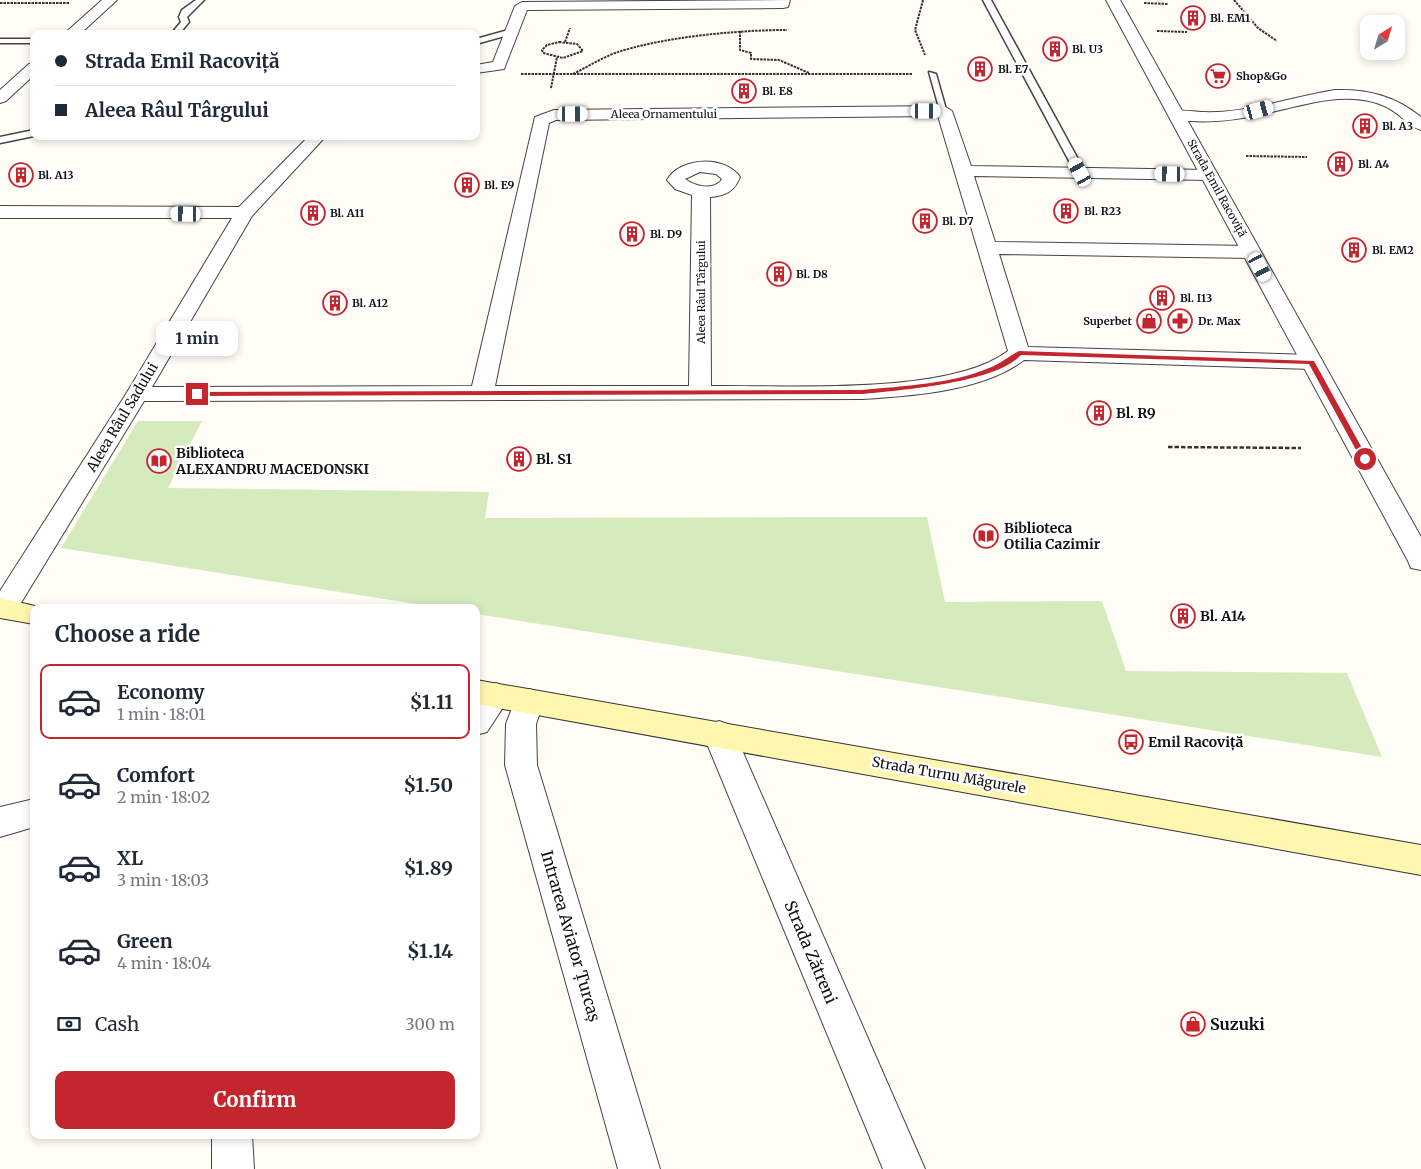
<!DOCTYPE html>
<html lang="en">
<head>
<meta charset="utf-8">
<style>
  body { margin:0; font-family:Merriweather,serif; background:#f6f6f7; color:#1f2937; height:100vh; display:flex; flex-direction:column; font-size:19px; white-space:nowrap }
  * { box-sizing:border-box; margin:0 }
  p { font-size:16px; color:#747a83 }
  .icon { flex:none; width:28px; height:28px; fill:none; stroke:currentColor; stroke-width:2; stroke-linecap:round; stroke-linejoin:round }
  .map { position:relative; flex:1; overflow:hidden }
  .sheet { position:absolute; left:30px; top:604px; width:450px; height:535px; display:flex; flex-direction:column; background:#fff; border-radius:10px; box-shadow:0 2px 8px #0003 }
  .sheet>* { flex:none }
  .guide { position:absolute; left:30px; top:30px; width:450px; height:110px; border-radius:10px; box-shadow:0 2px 8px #0003; display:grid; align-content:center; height:110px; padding:0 25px; background:#fff }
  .needle { width:32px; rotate:38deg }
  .fabs { position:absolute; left:1360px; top:15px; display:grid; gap:10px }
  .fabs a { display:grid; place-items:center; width:45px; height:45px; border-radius:10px; background:#fff; box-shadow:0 2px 8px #0003; font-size:25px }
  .end { position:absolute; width:22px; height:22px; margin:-11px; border:6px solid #c4262e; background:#fff; box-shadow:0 0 0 2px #fff }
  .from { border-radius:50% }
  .bubble { position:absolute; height:35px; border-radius:10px; background:#fff; box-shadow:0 2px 8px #0003; font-size:16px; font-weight:700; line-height:35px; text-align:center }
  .car { position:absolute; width:15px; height:30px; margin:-15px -8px; border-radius:6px; box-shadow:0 0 4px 1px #0007; background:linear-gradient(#fff 24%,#345 0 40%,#fff 0 76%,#345 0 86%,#fff 0) }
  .guide b { display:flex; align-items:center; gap:18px; height:48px; font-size:19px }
  .guide b+b { border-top:1px solid #e0e1e3 }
  .guide i { width:12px; height:12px; background:#1f2937 }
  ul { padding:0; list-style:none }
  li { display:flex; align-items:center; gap:15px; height:75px; margin:0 10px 8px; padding:0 15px; border:2px solid transparent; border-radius:10px }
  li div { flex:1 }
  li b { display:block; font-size:19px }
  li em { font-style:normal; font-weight:700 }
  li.on { border-color:#c4262e }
  li>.icon { width:45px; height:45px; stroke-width:1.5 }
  h2 { padding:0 25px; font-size:22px; line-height:60px }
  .pay { display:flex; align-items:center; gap:12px; height:55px; padding:0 25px; font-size:19px }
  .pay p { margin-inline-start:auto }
  .primary-button { display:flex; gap:10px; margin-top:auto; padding:10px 25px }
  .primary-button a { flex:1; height:58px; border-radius:10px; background:#c4262e; color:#fff; font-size:20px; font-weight:700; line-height:58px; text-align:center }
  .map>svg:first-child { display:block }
  .green { fill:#d5ebbd }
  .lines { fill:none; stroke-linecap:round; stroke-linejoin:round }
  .service-casing { stroke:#444; stroke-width:3 }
  .minor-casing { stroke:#444; stroke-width:2 }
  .tertiary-casing { stroke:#444; stroke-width:2 }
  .secondary-casing { stroke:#333; stroke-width:2 }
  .path-far1 { stroke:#333; stroke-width:2; stroke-dasharray:2.5 1; stroke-linecap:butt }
  .path { stroke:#333; stroke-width:2.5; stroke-dasharray:4.5 2; stroke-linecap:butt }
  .service { fill:#fff; fill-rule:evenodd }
  .minor { fill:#fff; fill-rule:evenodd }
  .tertiary { fill:#fff; fill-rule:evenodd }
  .secondary { fill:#fff6b0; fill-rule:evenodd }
  .route { fill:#c4262e }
  .labels { text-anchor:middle; stroke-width:5; stroke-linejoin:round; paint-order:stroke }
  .far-poi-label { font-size:11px; font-weight:bold; fill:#111; stroke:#fff; text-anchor:start }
  .far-street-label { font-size:11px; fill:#111; stroke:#fff }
  .poi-label { font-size:14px; font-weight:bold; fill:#111; stroke:#fff; text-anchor:start }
  .street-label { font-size:14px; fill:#111; stroke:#fff }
  .near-street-label { font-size:16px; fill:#111; stroke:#fff }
  .near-poi-label { font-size:16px; font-weight:bold; fill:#111; stroke:#fff; text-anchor:start }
</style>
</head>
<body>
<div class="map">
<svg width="1421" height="1169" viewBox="0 0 1421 1169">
  <rect width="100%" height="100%" fill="#fffdf5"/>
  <path class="green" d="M138,421H202L168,488L489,492L485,518L927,517L945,602L1102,601L1126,671L1347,673L1382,757L476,614V608L435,607L61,548Z"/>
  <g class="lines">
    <g class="service-casing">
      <g id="service">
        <path d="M196,0H204L187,17L189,22L179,34H171L181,22L179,17L182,10Z"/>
        <path d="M983,0H991L1085,172L1083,174L1075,172Z"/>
        <path d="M512,29H515V33L476,44V39Z"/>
        <rect x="0" y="39" width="34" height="4"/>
        <path d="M929,72L936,74L947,113L940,111Z"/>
        <path d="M34,130V136L0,143V137Z"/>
      </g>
    </g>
    <g class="minor-casing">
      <g id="minor">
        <path d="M102,0H117L80,34H64Z"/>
        <path d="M790,0L788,7L783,8L527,10L504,69L476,73V65L493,62L515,6L522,2Z"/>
        <path d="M34,63V75L6,101L0,103V90L29,64Z"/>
        <path d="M1335,90C1368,89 1395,96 1421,117V130C1411,127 1404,119 1396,113C1372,95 1339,97 1311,103C1268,112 1234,124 1190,121C1183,121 1173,122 1169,116C1175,107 1192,112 1202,112C1247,114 1290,97 1335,90Z"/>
        <path d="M944,106L952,111L971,166L1209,170L1215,171L1218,175L1215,179L1209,180L974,176L995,242L1251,246L1258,248L1261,252L1258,256L1251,258L999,254L1028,347L1312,355L1320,357L1323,362L1320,367L1312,369L1024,360C984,391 912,396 862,399L144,401L13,616L0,618V591L126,394L232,218H0V206L239,207L309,136H326L252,216L152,387L472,386L535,117L554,110ZM938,116L1008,351C949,396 786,385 711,386L710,197C725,196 735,191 740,177C725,155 680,157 667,180L675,189L692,195L689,386H495L549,123L556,120ZM700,172L716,174L722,179L720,182C710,190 695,186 685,179Z"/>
        <path d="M496,683L507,687L511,695L487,732L476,735C476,713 470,692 496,683Z"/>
        <path d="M529,689L540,692L544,701L536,724L537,765L660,1169H618L505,765L506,724L518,692Z"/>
        <path d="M719,721L730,725L735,734L925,1169H883L703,734L708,725Z"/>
        <path d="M34,799V827L0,837V807Z"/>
        <path d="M212,1135H252L254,1169H212Z"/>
      </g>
    </g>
    <g class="tertiary-casing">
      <path id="tertiary" d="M1106,0H1120L1421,537V570L1411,568L1408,561Z"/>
    </g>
    <g class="secondary-casing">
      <g id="secondary">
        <path d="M0,598L44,608H34V624L0,618Z"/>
        <path d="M476,680L1421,845V875L476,704Z"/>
      </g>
    </g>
    <g class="path-far1">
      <path d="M923,0L915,30L925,55"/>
      <path d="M1234,0L1258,28L1277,41"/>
      <path d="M0,3H69"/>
      <path d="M1144,3L1168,4"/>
      <path d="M740,31V50L751,53V59L779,60L809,73"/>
      <path d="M1157,31L1187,32"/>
      <path d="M559,42L577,44L583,51L563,58L543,53L542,50L547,45Z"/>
      <path d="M565,42L570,28"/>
      <path d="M521,74H913"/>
      <path d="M573,74C587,67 600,59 615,53C662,37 737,30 787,30"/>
      <path d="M551,88L557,57"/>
      <path d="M1246,156L1307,157"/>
    </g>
    <path class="path" d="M1168,447L1301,448"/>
    <use href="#service" class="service"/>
    <use href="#minor" class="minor"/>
    <use href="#tertiary" class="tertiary"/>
    <use href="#secondary" class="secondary"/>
  </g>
  <path class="route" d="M1019,351L1314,361L1368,459L1365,461L1361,459L1309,364L1021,355C995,383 900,390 862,394L197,396L194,394L197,392L862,390C903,386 951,384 989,368C1000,364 1009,356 1019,351Z"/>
  <defs>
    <g id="building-ring" transform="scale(1.25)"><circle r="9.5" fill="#fff" stroke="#c4262e" stroke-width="1.5"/><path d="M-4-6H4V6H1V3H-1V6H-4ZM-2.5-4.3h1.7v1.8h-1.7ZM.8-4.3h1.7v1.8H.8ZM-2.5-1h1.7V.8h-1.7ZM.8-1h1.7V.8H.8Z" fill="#c4262e"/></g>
    <g id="supermarket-ring" transform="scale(1.25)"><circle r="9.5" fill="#fff" stroke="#c4262e" stroke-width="1.5"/><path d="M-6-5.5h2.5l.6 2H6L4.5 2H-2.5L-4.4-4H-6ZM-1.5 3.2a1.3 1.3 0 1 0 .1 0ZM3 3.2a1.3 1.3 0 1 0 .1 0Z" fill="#c4262e"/></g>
    <g id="shop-ring" transform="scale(1.25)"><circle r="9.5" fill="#fff" stroke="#c4262e" stroke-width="1.5"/><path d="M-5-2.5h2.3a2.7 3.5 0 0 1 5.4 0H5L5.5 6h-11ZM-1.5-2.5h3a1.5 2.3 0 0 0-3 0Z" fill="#c4262e"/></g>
    <g id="pharmacy-ring" transform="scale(1.25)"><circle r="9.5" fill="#fff" stroke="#c4262e" stroke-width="1.5"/><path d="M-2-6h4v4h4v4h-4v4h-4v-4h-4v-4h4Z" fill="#c4262e"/></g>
    <g id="library-ring" transform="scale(1.25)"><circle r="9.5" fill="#fff" stroke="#c4262e" stroke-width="1.5"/><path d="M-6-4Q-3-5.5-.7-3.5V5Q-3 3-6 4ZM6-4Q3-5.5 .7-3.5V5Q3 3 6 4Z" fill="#c4262e"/></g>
    <g id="bus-ring" transform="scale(1.25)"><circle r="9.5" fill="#fff" stroke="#c4262e" stroke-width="1.5"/><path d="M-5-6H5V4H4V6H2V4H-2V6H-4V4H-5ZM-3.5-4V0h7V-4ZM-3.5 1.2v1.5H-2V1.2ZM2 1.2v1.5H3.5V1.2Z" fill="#c4262e"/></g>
  </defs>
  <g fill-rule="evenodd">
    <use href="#building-ring" x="1193" y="18"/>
    <use href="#building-ring" x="1055" y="49"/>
    <use href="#building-ring" x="980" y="69"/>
    <use href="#supermarket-ring" x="1218" y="76"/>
    <use href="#building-ring" x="744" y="91"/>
    <use href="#building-ring" x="1365" y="126"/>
    <use href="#building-ring" x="1340" y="164"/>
    <use href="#building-ring" x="21" y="175"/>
    <use href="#building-ring" x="467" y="185"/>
    <use href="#building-ring" x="1066" y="211"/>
    <use href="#building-ring" x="313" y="213"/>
    <use href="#building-ring" x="925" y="221"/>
    <use href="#building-ring" x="632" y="234"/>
    <use href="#building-ring" x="1354" y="250"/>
    <use href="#building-ring" x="779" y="274"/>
    <use href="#building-ring" x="1162" y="298"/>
    <use href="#building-ring" x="335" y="303"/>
    <use href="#shop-ring" x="1149" y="321"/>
    <use href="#pharmacy-ring" x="1180" y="321"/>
    <use href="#building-ring" x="1099" y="413"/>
    <use href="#building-ring" x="519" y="459"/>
    <use href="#library-ring" x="159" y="461"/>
    <use href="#library-ring" x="986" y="536"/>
    <use href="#building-ring" x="1183" y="616"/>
    <use href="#bus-ring" x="1131" y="742"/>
    <use href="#shop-ring" x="1193" y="1024"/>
  </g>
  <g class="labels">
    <g class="far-poi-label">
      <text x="1210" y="22">Bl. EM1</text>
      <text x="1072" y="53">Bl. U3</text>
      <text x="998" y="73">Bl. E7</text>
      <text x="1236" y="80">Shop&amp;Go</text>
      <text x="762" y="95">Bl. E8</text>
      <text x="1382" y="130">Bl. A3</text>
      <text x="1358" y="168">Bl. A4</text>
      <text x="38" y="179">Bl. A13</text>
      <text x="484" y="189">Bl. E9</text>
      <text x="1084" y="215">Bl. R23</text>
      <text x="330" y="217">Bl. A11</text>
      <text x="942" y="225">Bl. D7</text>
      <text x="650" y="238">Bl. D9</text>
      <text x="1372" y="254">Bl. EM2</text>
      <text x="796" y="278">Bl. D8</text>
      <text x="1180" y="302">Bl. I13</text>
      <text x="352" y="307">Bl. A12</text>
      <text x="1132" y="325" text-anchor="end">Superbet</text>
      <text x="1198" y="325">Dr. Max</text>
    </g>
    <g class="far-street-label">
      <text x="664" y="118">Aleea Ornamentului</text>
      <text transform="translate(1217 188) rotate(61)" y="4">Strada Emil Racoviță</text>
      <text transform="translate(701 292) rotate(-90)" y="4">Aleea Râul Târgului</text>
    </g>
    <g class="poi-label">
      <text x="1116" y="418">Bl. R9</text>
      <text x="176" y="458">Biblioteca<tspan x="176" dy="16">ALEXANDRU MACEDONSKI</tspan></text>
      <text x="536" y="464">Bl. S1</text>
      <text x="1004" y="533">Biblioteca<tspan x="1004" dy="16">Otilia Cazimir</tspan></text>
      <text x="1200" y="621">Bl. A14</text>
      <text x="1148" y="747">Emil Racoviță</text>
    </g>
    <g class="street-label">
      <text transform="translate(122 417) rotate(-59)" y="5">Aleea Râul Sadului</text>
      <text transform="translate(949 775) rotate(10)" y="5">Strada Turnu Măgurele</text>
    </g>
    <g class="near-street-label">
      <text transform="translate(571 936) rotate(74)" y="6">Intrarea Aviator Țurcaș</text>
      <text transform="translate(811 952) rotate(67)" y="6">Strada Zătreni</text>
    </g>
    <g class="near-poi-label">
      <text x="1210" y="1030">Suzuki</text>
    </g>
  </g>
</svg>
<div class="fabs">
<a><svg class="needle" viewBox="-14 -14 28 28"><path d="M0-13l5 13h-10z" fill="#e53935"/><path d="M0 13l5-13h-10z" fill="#747a83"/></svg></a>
</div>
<i class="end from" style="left:1365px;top:459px"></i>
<i class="end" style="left:197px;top:394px"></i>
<div class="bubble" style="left:156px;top:321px;width:82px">1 min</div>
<i class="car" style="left:1259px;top:110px;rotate:75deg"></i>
<i class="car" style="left:926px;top:111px;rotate:90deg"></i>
<i class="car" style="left:573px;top:114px;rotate:90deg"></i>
<i class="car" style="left:1080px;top:172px;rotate:331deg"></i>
<i class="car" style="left:1170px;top:174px;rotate:271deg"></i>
<i class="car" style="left:186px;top:214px;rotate:271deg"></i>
<i class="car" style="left:1260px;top:267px;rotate:152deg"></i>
<div class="guide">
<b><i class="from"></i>Strada Emil Racoviță</b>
<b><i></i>Aleea Râul Târgului</b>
</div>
<section class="sheet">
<h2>Choose a ride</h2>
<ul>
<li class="on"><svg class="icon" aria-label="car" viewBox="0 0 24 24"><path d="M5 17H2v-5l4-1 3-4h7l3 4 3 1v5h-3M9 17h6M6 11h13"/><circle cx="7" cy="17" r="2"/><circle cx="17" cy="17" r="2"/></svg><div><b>Economy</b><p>1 min · 18:01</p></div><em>$1.11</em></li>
<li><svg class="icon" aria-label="car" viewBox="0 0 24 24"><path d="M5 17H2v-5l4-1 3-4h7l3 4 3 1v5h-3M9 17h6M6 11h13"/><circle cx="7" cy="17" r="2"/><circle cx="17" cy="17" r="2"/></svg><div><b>Comfort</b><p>2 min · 18:02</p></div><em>$1.50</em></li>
<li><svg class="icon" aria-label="car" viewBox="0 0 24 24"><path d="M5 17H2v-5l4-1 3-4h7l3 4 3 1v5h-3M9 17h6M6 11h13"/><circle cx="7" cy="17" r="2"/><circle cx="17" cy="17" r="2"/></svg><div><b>XL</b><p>3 min · 18:03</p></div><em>$1.89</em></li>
<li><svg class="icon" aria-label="car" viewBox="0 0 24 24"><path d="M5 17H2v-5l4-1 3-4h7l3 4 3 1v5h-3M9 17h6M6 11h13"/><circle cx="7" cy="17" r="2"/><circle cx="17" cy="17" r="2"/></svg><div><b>Green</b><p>4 min · 18:04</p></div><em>$1.14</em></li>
</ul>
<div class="pay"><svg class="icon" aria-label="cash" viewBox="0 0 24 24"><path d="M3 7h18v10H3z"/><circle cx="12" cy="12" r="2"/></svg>Cash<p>300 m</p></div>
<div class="primary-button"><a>Confirm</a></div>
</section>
</div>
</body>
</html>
